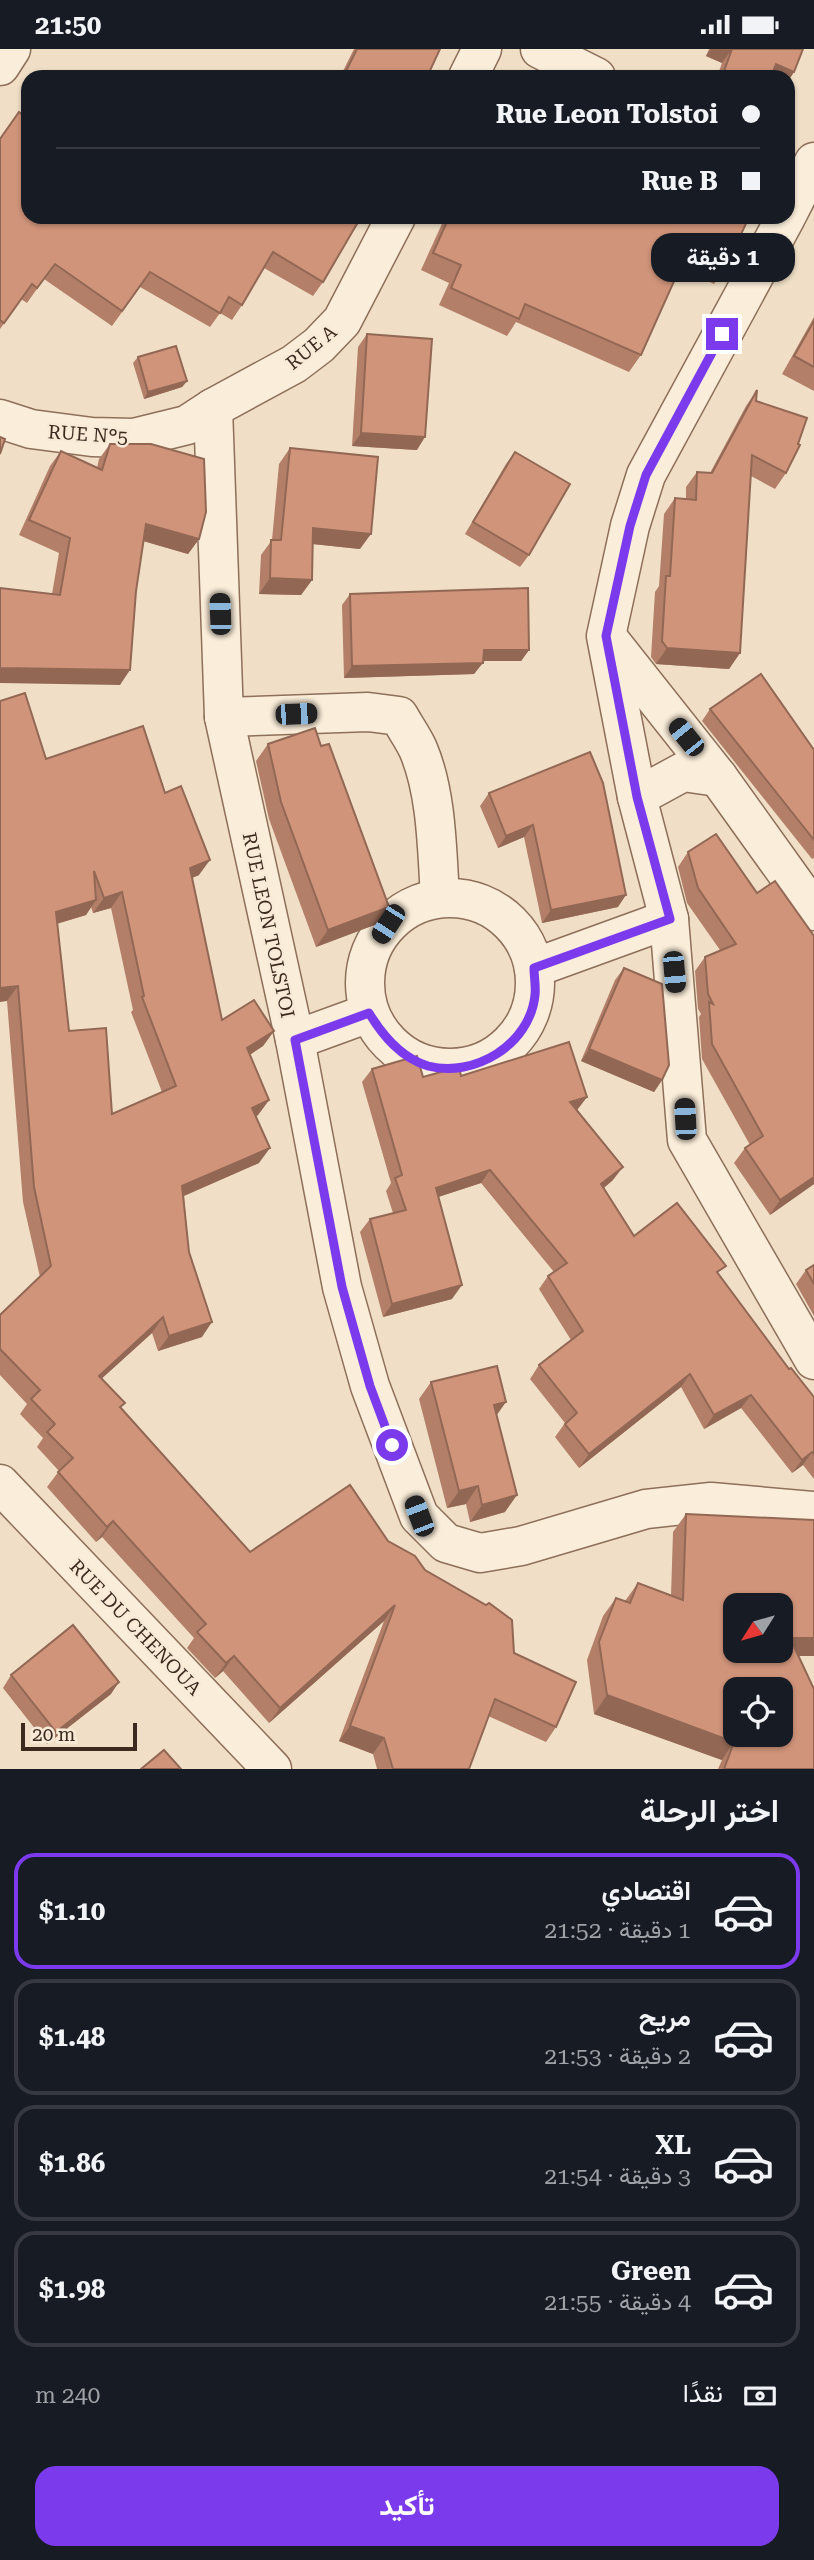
<!DOCTYPE html>
<html lang="ar">
<head>
<meta charset="utf-8">
<style>
  body { margin:0; font-family:"Roboto Serif",Vazirmatn,serif; background:#242831; color:#f1f3f6; direction:rtl; height:100vh; display:flex; flex-direction:column; font-size:26px; white-space:nowrap }
  * { box-sizing:border-box; margin:0 }
  p { font-size:23px; color:#9ea1a6 }
  .icon { flex:none; width:38px; height:38px; fill:none; stroke:currentColor; stroke-width:2; stroke-linecap:round; stroke-linejoin:round }
  .map { position:relative; height:1720px; overflow:hidden; direction:ltr }
  .details { display:flex; flex-direction:column; background:#171b24; flex:1 }
  .details>* { flex:none }
  .guide { position:absolute; left:21px; top:21px; width:774px; height:154px; border-radius:21px; box-shadow:0 2px 5px #0004; direction:rtl; display:grid; align-content:center; height:154px; padding:0 35px; background:#171b24 }
  .needle { width:46px; rotate:233deg }
  .fabs { position:absolute; left:723px; top:1544px; display:grid; gap:14px }
  .fabs a { display:grid; place-items:center; width:70px; height:70px; border-radius:14px; background:#171b24; box-shadow:0 2px 5px #0004; font-size:35px }
  .scale { position:absolute; left:21px; bottom:18px; width:116px; box-sizing:border-box; padding-left:7px; border:4px solid #3c2a1f; border-top:0; font-size:19px; line-height:24px; white-space:nowrap; color:#3c2a1f; -webkit-text-stroke:5px #f7ead6; paint-order:stroke }
  .end { position:absolute; width:32px; height:32px; margin:-16px; border:9px solid #7c3aed; background:#fff; box-shadow:0 0 0 4px #fff }
  .from { border-radius:50% }
  .bubble { position:absolute; height:49px; border-radius:21px; background:#171b24; box-shadow:0 2px 5px #0004; font-size:23px; font-weight:700; line-height:49px; text-align:center; direction:rtl }
  .car { position:absolute; width:21px; height:42px; margin:-21px -10px; border-radius:9px; box-shadow:0 0 5px 2px #0007; background:linear-gradient(#222 24%,#8ab4d8 0 40%,#222 0 76%,#8ab4d8 0 86%,#222 0) }
  .guide b { display:flex; align-items:center; gap:24px; height:66px; font-size:26px }
  .guide b+b { border-top:2px solid #363941 }
  .guide i { width:18px; height:18px; background:#f1f3f6 }
  ul { padding:0; list-style:none }
  li { display:flex; align-items:center; gap:21px; height:116px; margin:0 14px 10px; padding:0 21px; border:4px solid #363941; border-radius:21px }
  li div { flex:1 }
  li b { display:block; font-size:26px }
  li em { font-style:normal; font-weight:700 }
  li.selected { border-color:#7c3aed }
  li>.icon { width:63px; height:63px; stroke-width:1.5 }
  h2 { padding:0 35px; font-size:32px; line-height:84px }
  .pay { display:flex; align-items:center; gap:18px; height:77px; padding:0 35px; font-size:26px }
  .pay p { margin-inline-start:auto }
  .primary-button { display:flex; gap:14px; margin-top:auto; padding:14px 35px }
  .primary-button a { flex:1; height:80px; border-radius:21px; background:#7c3aed; color:#fff; font-size:28px; font-weight:700; line-height:80px; text-align:center }
  .status { display:flex; justify-content:space-between; align-items:center; height:49px; padding:0 35px; background:#171b24; direction:ltr }
  .status svg { height:19px; fill:currentColor }
  .map>svg:first-child { display:block }
  .lines { fill:none; stroke-linecap:round; stroke-linejoin:round }
  .minor-casing { stroke:#8d6f5a; stroke-width:41 }
  .minor { stroke:#faedd9; stroke-width:38 }
  .wall { fill:#b37f69; fill-rule:evenodd }
  .shaded-wall { fill:#926855 }
  .building { fill:#d0947a; stroke:#926855; stroke-width:2; fill-rule:evenodd }
  .route { stroke:#7c3aed; stroke-width:9 }
  .labels { text-anchor:middle; stroke-width:5; stroke-linejoin:round; paint-order:stroke }
  .street-label { font-size:19px; fill:#3c2a1f; stroke:#f7ead6 }
</style>
</head>
<body>
<div class="status"><b>21:50</b><svg viewBox="0 0 49 12"><path d="M0 12V9h3v3zM5 12V6h3v6zM10 12V3h3v9zM15 12V0h3v12zM26 1h20v11H26zM47 4h2v5h-2z"/></svg></div>
<div class="map">
<svg width="814" height="1720" viewBox="0 0 814 1720">
  <rect width="100%" height="100%" fill="#f0dfc6"/>
  <g class="lines">
    <g class="minor-casing">
      <g id="minor">
        <path d="M540,0L596,28"/>
        <path d="M0,17L11,0"/>
        <path d="M468,28L482,0"/>
        <path d="M788,164L814,113"/>
        <path d="M786,168L646,426L630,477L606,587L637,748L669,870L687,1091L814,1311"/>
        <path d="M213,359L224,668L295,991L342,1238L370,1337L419,1467L446,1494L480,1504L521,1497L646,1460L711,1453L814,1462"/>
        <path d="M0,370L31,380L92,388L134,389L187,376L213,359L294,315L319,296L342,272L396,168"/>
        <path d="M611,593L718,728L814,862"/>
        <path d="M224,668L368,663L399,667C405,678 413,689 418,700C437,744 437,802 440,849"/>
        <path d="M637,748L683,723L718,728"/>
        <circle cx="450" cy="934" r="85"/>
        <path d="M534,919L669,870"/>
        <path d="M295,991L369,964"/>
        <path d="M0,1435L272,1720"/>
      </g>
    </g>
    <use href="#minor" class="minor"/>
  </g>
  <g class="wall">
    <path d="M354,0H440L427,28H340Z"/>
    <path d="M709,0H803L794,23L788,32V28H717L722,14L706,7Z"/>
    <path d="M0,90L28,168H361L323,233L313,247L264,219L242,256L232,271L220,264L210,278L140,238L112,277L44,230L27,254L21,250L0,280Z"/>
    <path d="M445,168H749L726,218L714,235L680,220L641,306L629,323L516,273L507,287L439,256L449,234L421,221Z"/>
    <path d="M814,268V342L782,325Z"/>
    <path d="M367,285L417,401L352,397L358,298Z"/>
    <path d="M138,308L187,332L182,338L144,350L133,314Z"/>
    <path d="M757,341L756,352L786,424L775,440L751,427L740,604L729,620L656,615L651,608L655,543L659,537L664,465L675,449L686,450V438L697,423L710,424L746,357Z"/>
    <path d="M110,395L199,490L188,505L144,492L120,636L52,545L59,504L19,486L50,417L61,402L97,419L99,410Z"/>
    <path d="M290,399L360,500L313,495L312,531L301,546L259,545L261,506L272,491L279,415Z"/>
    <path d="M515,403L529,506L520,518L465,485L506,415Z"/>
    <path d="M350,545L529,601L521,612H483L474,625L344,629L342,556Z"/>
    <path d="M710,660L814,701V809L812,810L702,672Z"/>
    <path d="M268,695L321,697L389,858L377,875L316,898L269,770L256,712Z"/>
    <path d="M46,710L165,744L199,826L192,829L222,971L274,982L263,997L249,1006L269,1051L258,1066L256,1068L259,1114L184,1147L189,1203L202,1288L158,1302L152,1284L101,1330L125,1354L121,1359L250,1503L388,1492L425,1521L514,1604L556,1678L546,1693L488,1667L469,1720H377L373,1705L339,1692L384,1572L269,1674L223,1622L215,1629L187,1599L194,1589L102,1488L96,1493L47,1438L59,1422L37,1398L43,1389L20,1365L27,1355L0,1326V1266L40,1228L23,1153L7,952ZM91,858L93,864L111,859L133,961L131,963L162,1043L112,1065L69,982L57,875L86,866Z"/>
    <path d="M603,734L618,858L542,874L524,788L498,799L480,757L489,744Z"/>
    <path d="M716,785L814,1135L770,1166L734,1114L745,1099L750,1096L702,1010L699,968L701,965L698,960L695,922L705,908L720,901L687,854L678,818L688,803Z"/>
    <path d="M624,919L662,1031L654,1043L581,1012L615,931Z"/>
    <path d="M372,1020L423,1028L461,1027L587,1048L577,1061L613,1131L604,1139L634,1187L719,1226L789,1320L814,1348V1430L803,1416L792,1424L741,1359L704,1380L681,1338L579,1419L555,1388L565,1374L530,1330L539,1316L571,1291L539,1240L548,1227L554,1223L481,1134L438,1148L452,1250L383,1268L360,1183L370,1170L393,1164L386,1142L391,1134L362,1033Z"/>
    <path d="M814,1216V1267L796,1235L806,1221Z"/>
    <path d="M431,1333L497,1366L505,1463L470,1473L466,1455L447,1459L419,1350Z"/>
    <path d="M686,1465L814,1607H799L814,1720H718L722,1711L594,1665L587,1611L603,1567L616,1549L625,1552L638,1534L671,1547L673,1483Z"/>
    <path d="M11,1626L111,1645L47,1695L3,1639Z"/>
  </g>
  <g class="shaded-wall">
    <path d="M711,0H732L722,14L706,7Z"/>
    <path d="M776,15L794,23L788,32V28H767Z"/>
    <path d="M187,332L182,338L144,350L148,343Z"/>
    <path d="M361,384L425,388L417,401L352,397Z"/>
    <path d="M146,475L199,490L188,505L136,490Z"/>
    <path d="M313,479L371,485L360,500L303,494Z"/>
    <path d="M270,529L312,531L301,546L259,545Z"/>
    <path d="M667,599L740,604L729,620L656,615Z"/>
    <path d="M484,601H529L521,612H476Z"/>
    <path d="M483,614L474,625L344,629L352,617Z"/>
    <path d="M0,619L130,621L120,636L0,634Z"/>
    <path d="M533,776L524,788L498,799L506,787Z"/>
    <path d="M210,811L199,826L179,834L190,819Z"/>
    <path d="M122,843L111,859L93,864L104,849Z"/>
    <path d="M626,846L618,858L542,874L551,861Z"/>
    <path d="M96,851L86,866L45,878L56,863Z"/>
    <path d="M389,858L377,875L316,898L328,881Z"/>
    <path d="M18,937L7,952L0,953V939Z"/>
    <path d="M274,982L263,997L236,1015L247,999Z"/>
    <path d="M589,1000L662,1031L654,1043L581,1012Z"/>
    <path d="M587,1048L577,1061L561,1066L570,1053Z"/>
    <path d="M269,1051L258,1066L241,1074L252,1059Z"/>
    <path d="M270,1099L259,1114L172,1152L182,1137Z"/>
    <path d="M623,1118L613,1131L592,1148L601,1135Z"/>
    <path d="M490,1121L481,1134L426,1152L436,1139Z"/>
    <path d="M814,1128V1135L770,1166L780,1151Z"/>
    <path d="M462,1236L452,1250L383,1268L392,1255Z"/>
    <path d="M163,1268L152,1284L88,1342L99,1327Z"/>
    <path d="M212,1273L202,1288L158,1302L169,1287Z"/>
    <path d="M690,1325L681,1338L579,1419L589,1405Z"/>
    <path d="M751,1346L741,1359L704,1380L714,1366Z"/>
    <path d="M506,1353L494,1370V1356Z"/>
    <path d="M812,1403L803,1416L792,1424L802,1411Z"/>
    <path d="M478,1437L466,1455L447,1459L459,1442Z"/>
    <path d="M517,1446L505,1463L470,1473L482,1456Z"/>
    <path d="M113,1472L102,1488L96,1493L107,1478Z"/>
    <path d="M395,1556L384,1572L269,1674L280,1659Z"/>
    <path d="M790,1589H814V1607H777Z"/>
    <path d="M234,1607L223,1622L215,1629L226,1614Z"/>
    <path d="M119,1633L111,1645L47,1695L56,1683Z"/>
    <path d="M607,1646L734,1693L722,1711L594,1665Z"/>
    <path d="M350,1677L384,1689L373,1705L339,1692Z"/>
  </g>
  <g class="building">
    <path d="M357,0H440L427,28H343Z"/>
    <path d="M732,0H803L794,23L776,15L771,28H732L723,25Z"/>
    <path d="M86,24L92,28H84Z"/>
    <path d="M19,63L28,70V168H361L323,233L273,203L242,256L229,248L220,264L150,223L122,262L55,215L37,239L32,235L4,274L0,271V90Z"/>
    <path d="M449,168H749L726,218L688,201L641,306L525,255L519,270L451,239L461,216L433,204Z"/>
    <path d="M814,272V318L794,307Z"/>
    <path d="M367,285L432,290L425,388L361,384Z"/>
    <path d="M176,297L187,332L148,343L138,308Z"/>
    <path d="M757,341L756,352L807,369L798,395L800,396L786,424L752,406L740,604L667,599L662,592L666,527H670L675,449L696,451L697,423L712,424Z"/>
    <path d="M0,388L5,390L0,405Z"/>
    <path d="M110,395H151L204,410L206,463L199,490L146,475L136,542L130,621L0,619V539L60,546L70,489L29,471L61,402L102,421Z"/>
    <path d="M290,399L378,408L371,485L313,479L312,531L270,529L271,491H281Z"/>
    <path d="M515,403L570,435L529,506L473,473Z"/>
    <path d="M528,539L529,601H484L483,614L352,617L350,545Z"/>
    <path d="M761,625L814,701V791L710,660Z"/>
    <path d="M25,644L46,710L143,677L165,744L181,737L210,811L190,819L222,971L254,951L274,982L247,999L269,1051L252,1059L270,1099L182,1137L189,1203L212,1273L169,1287L163,1268L99,1327L125,1354L120,1358L250,1503L350,1436L388,1492L415,1507L425,1521L486,1556L489,1554L512,1571L514,1604L576,1633L556,1678L495,1650L469,1720H393L384,1689L350,1677L395,1556L280,1659L234,1607L226,1614L197,1583L206,1575L113,1472L107,1478L58,1423L73,1409L47,1383L55,1375L31,1350L40,1341L0,1300V1266L51,1217L34,1138L18,937L0,939V652ZM94,822L104,849L122,843L144,947L142,948L176,1037L112,1065L106,979L69,982L56,863L96,851Z"/>
    <path d="M315,679L321,697L329,695L389,858L328,881L281,753L268,695Z"/>
    <path d="M590,703L603,734L626,846L551,861L533,776L506,787L489,744Z"/>
    <path d="M716,785L757,844L775,832L814,887V1128L780,1151L745,1099L763,1087L712,995L709,953L713,955L708,945L705,908L736,895L698,839L688,803Z"/>
    <path d="M624,919L662,935L669,1016L662,1031L589,1000Z"/>
    <path d="M569,993L587,1048L570,1053L623,1118L601,1135L634,1187L677,1154L726,1217L717,1223L789,1320L791,1319L814,1348V1405L812,1403L802,1411L751,1346L714,1366L690,1325L589,1405L565,1375L577,1364L539,1316L583,1282L548,1227L567,1214L490,1121L436,1139L462,1236L392,1255L370,1170L406,1161L395,1129L402,1126L372,1020L417,1007L423,1028L459,1018L461,1027Z"/>
    <path d="M814,1216V1235L806,1221Z"/>
    <path d="M497,1317L506,1353L494,1356L517,1446L482,1456L478,1437L459,1442L431,1333Z"/>
    <path d="M686,1465L814,1471V1589H790L814,1640V1720H724L734,1693L607,1646L599,1593L616,1549L630,1554L638,1534L683,1551ZM735,1556H780V1601H735ZM735,1640H780V1685H735Z"/>
    <path d="M73,1576L119,1633L56,1683L11,1626Z"/>
    <path d="M164,1701L181,1720H141Z"/>
  </g>
  <g class="lines">
    <path class="route" d="M392,1396L370,1337L342,1238L295,991L369,964C383,987 401,1009 428,1017C474,1029 530,996 535,946C536,937 534,928 534,919L670,870L637,748L606,587L630,477L646,426L722,285"/>
  </g>
  <g class="labels">
    <g class="street-label">
      <text transform="translate(311 298) rotate(-39)" y="7">RUE A</text>
      <text transform="translate(88 385) rotate(4)" y="7">RUE N°5</text>
      <text transform="translate(269 876) rotate(78)" y="7">RUE LEON TOLSTOI</text>
      <text transform="translate(136 1578) rotate(46)" y="7">RUE DU CHENOUA</text>
    </g>
  </g>
</svg>
<div class="fabs">
<a><svg class="needle" viewBox="-14 -14 28 28"><path d="M0-13l5 13h-10z" fill="#e53935"/><path d="M0 13l5-13h-10z" fill="#9ea1a6"/></svg></a>
<a><svg class="icon" aria-label="locate" viewBox="0 0 24 24"><circle cx="12" cy="12" r="6"/><path d="M12 2v4M12 18v4M2 12h4M18 12h4"/></svg></a>
</div>
<div class="scale">20 m</div>
<i class="end from" style="left:392px;top:1396px"></i>
<i class="end" style="left:722px;top:285px"></i>
<div class="bubble" style="left:651px;top:184px;width:144px">1 دقيقة</div>
<i class="car" style="left:220px;top:565px;rotate:358deg"></i>
<i class="car" style="left:296px;top:665px;rotate:88deg"></i>
<i class="car" style="left:686px;top:688px;rotate:321deg"></i>
<i class="car" style="left:388px;top:875px;rotate:213deg"></i>
<i class="car" style="left:674px;top:923px;rotate:175deg"></i>
<i class="car" style="left:685px;top:1070px;rotate:357deg"></i>
<i class="car" style="left:419px;top:1467px;rotate:339deg"></i>
<div class="guide">
<b><i class="from"></i>Rue Leon Tolstoi</b>
<b><i></i>Rue B</b>
</div>
</div>
<section class="details">
<h2>اختر الرحلة</h2>
<ul>
<li class="selected"><svg class="icon" aria-label="car" viewBox="0 0 24 24"><path d="M5 17H2v-5l4-1 3-4h7l3 4 3 1v5h-3M9 17h6M6 11h13"/><circle cx="7" cy="17" r="2"/><circle cx="17" cy="17" r="2"/></svg><div><b>اقتصادي</b><p>1 دقيقة · 21:52</p></div><em>$1.10</em></li>
<li><svg class="icon" aria-label="car" viewBox="0 0 24 24"><path d="M5 17H2v-5l4-1 3-4h7l3 4 3 1v5h-3M9 17h6M6 11h13"/><circle cx="7" cy="17" r="2"/><circle cx="17" cy="17" r="2"/></svg><div><b>مريح</b><p>2 دقيقة · 21:53</p></div><em>$1.48</em></li>
<li><svg class="icon" aria-label="car" viewBox="0 0 24 24"><path d="M5 17H2v-5l4-1 3-4h7l3 4 3 1v5h-3M9 17h6M6 11h13"/><circle cx="7" cy="17" r="2"/><circle cx="17" cy="17" r="2"/></svg><div><b>XL</b><p>3 دقيقة · 21:54</p></div><em>$1.86</em></li>
<li><svg class="icon" aria-label="car" viewBox="0 0 24 24"><path d="M5 17H2v-5l4-1 3-4h7l3 4 3 1v5h-3M9 17h6M6 11h13"/><circle cx="7" cy="17" r="2"/><circle cx="17" cy="17" r="2"/></svg><div><b>Green</b><p>4 دقيقة · 21:55</p></div><em>$1.98</em></li>
</ul>
<div class="pay"><svg class="icon" aria-label="cash" viewBox="0 0 24 24"><path d="M3 7h18v10H3z"/><circle cx="12" cy="12" r="2"/></svg>نقدًا<p>240 m</p></div>
<div class="primary-button"><a>تأكيد</a></div>
</section>
</body>
</html>
